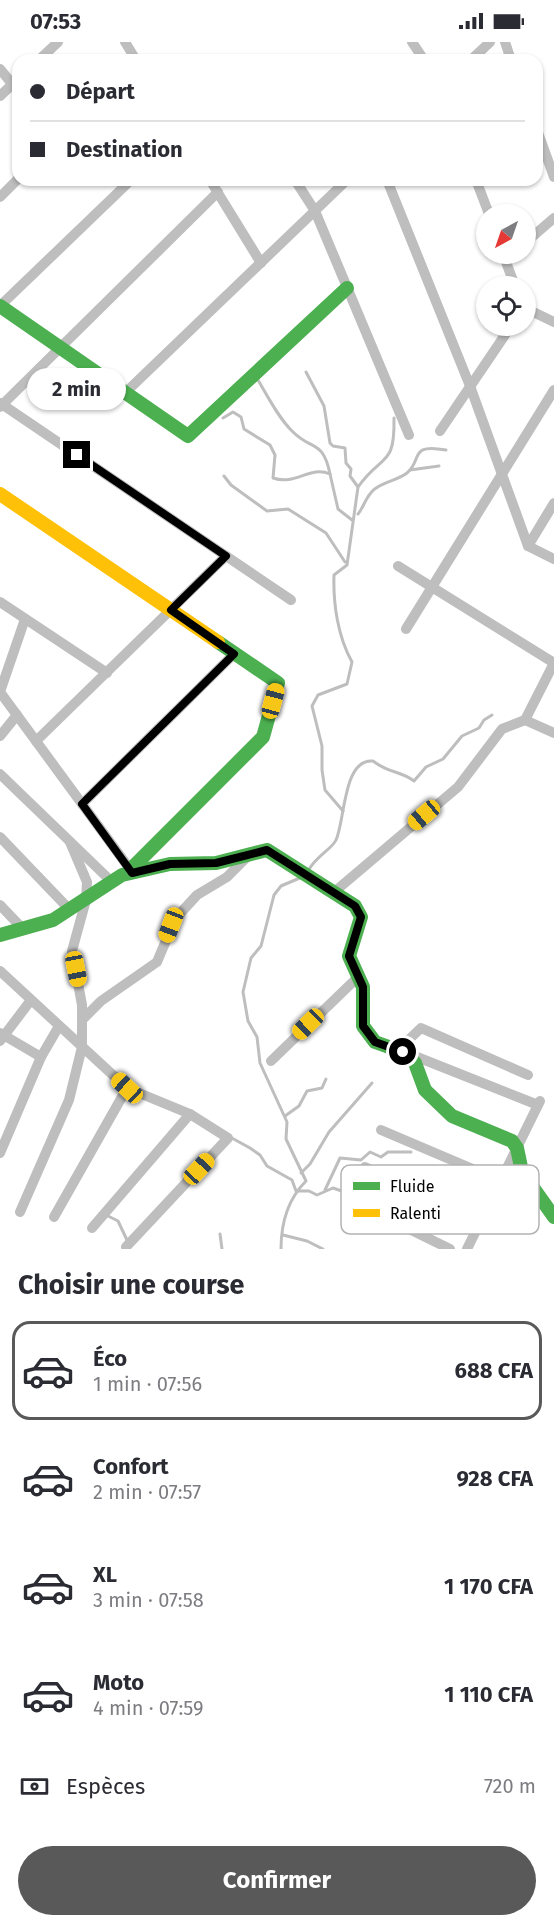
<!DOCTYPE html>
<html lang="fr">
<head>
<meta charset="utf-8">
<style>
  body { margin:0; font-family:"Fira Sans",sans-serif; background:#f7f7f7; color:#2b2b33; height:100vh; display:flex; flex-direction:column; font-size:22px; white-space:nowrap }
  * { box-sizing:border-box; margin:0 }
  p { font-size:20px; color:#7c7c81 }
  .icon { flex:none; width:33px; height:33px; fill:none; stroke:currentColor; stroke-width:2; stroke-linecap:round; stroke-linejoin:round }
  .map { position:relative; height:1207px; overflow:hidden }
  .drawer { display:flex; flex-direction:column; background:#fff; flex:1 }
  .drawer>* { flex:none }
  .top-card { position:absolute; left:12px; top:12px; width:531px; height:132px; border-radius:18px; box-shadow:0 2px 4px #0004; display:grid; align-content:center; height:132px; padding:0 18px; background:#fff }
  .needle { width:39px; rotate:220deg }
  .controls { position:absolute; left:476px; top:162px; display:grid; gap:12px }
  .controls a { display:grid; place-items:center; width:60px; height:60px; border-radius:50%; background:#fff; box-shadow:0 2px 4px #0004; font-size:30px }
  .end { position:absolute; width:27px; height:27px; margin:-14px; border:8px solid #000; background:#fff; box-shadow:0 0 0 3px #fff }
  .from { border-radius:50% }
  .bubble { position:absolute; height:42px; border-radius:21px; background:#fff; box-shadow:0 2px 4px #0004; font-size:20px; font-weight:700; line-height:42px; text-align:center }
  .car { position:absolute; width:18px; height:36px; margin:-18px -9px; border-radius:8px; box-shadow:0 0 4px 2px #0007; background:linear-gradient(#f5c518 24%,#345 0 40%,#f5c518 0 76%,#345 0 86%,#f5c518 0) }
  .top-card b { display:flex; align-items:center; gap:21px; height:57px; font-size:22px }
  .top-card b+b { border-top:2px solid #e1e1e2 }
  .top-card i { width:15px; height:15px; background:#2b2b33 }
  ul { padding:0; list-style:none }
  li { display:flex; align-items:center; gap:18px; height:99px; margin:0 12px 9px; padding:0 6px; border:3px solid transparent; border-radius:18px }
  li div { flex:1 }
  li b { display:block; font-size:22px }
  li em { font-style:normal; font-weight:700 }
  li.selected { border-color:#595959 }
  li>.icon { width:54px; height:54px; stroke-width:1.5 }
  h2 { padding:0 18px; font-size:27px; line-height:72px }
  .pay { display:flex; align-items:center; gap:15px; height:66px; padding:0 18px; font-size:22px }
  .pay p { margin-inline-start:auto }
  .action { display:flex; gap:12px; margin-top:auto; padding:12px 18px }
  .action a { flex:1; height:69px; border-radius:36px; background:#595959; color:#fff; font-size:24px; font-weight:700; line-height:69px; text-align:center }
  .status { display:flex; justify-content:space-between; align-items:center; height:42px; padding:0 30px; background:#fff; direction:ltr }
  .status svg { height:16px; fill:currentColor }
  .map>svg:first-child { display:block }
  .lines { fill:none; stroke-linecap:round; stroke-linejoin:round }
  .stream { stroke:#bebebe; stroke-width:3 }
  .street { stroke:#bebebe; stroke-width:10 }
  .fast { stroke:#4caf50; stroke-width:14 }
  .slow { stroke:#ffc107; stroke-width:14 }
  .route { stroke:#000; stroke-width:8 }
  .key { fill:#fff; stroke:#b2b2b2; stroke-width:1.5 }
  .key-label { font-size:16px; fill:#000 }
</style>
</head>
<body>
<div class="status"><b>07:53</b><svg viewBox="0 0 49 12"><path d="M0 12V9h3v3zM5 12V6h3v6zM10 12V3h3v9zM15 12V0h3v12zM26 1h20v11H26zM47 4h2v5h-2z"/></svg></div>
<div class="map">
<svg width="554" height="1207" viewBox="0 0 554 1207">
  <rect width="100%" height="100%" fill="#fff"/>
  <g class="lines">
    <g class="stream">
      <path d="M306,330L324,364L330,401L333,404L345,406L346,421L351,427L350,434L358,445L347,523L334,533C333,562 338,595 352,620L347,642L318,653L312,664L322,704V728L325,748L343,769"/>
      <path d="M258,338C268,355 278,375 292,389C311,409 323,397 330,432"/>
      <path d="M223,376L233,370L241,375L244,387L270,403L275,413L273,436C296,444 310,423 330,432L338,467L352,478"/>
      <path d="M410,428L439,424"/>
      <path d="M224,434L231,443L267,469L288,467L326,491L345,520"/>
      <path d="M358,445C382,411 395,426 394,376"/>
      <path d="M358,472C363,466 365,458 370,452C377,441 397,439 407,431C423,418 408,401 446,408"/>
      <path d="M308,829C316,814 332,807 336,798C345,779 343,716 373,719C390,732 399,728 414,739L426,725L443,717L462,694L479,686L484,678L492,673"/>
      <path d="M285,1074L299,1064L307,1049L322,1046L326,1037"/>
      <path d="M230,1095L250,1106L260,1113L267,1124L292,1138L296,1149H309L317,1153L333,1146L353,1153"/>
      <path d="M301,1131L310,1122L329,1090L372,1041"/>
      <path d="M325,1148L340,1116L361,1118L370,1110L381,1115L388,1110H411"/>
      <path d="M108,1174L118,1179L127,1198"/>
      <path d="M220,1192L222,1207"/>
      <path d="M283,1193L307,1199L323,1207"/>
      <path d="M281,1207C281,1181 288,1157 306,1139L286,1097L287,1080L260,1021L257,995L248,979L243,950L251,916L261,904L274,853L281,844L302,835"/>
    </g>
    <g class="street">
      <path d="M125,0L136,18"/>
      <path d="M412,0L424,18"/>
      <path d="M505,0L511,18"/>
      <path d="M39,18L58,0"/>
      <path d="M471,18L490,0"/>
      <path d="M0,27L13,43"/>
      <path d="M0,54L18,37"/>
      <path d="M537,88L554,135"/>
      <path d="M210,138L261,221"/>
      <path d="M295,138L315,169L409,393"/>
      <path d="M387,138L470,344L528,504L554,517"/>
      <path d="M476,138L489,172"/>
      <path d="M0,155L18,137"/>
      <path d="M525,201L554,176"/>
      <path d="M503,212L515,244"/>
      <path d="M0,264L131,138"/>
      <path d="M525,266L554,280"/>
      <path d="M126,350L347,138"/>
      <path d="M0,361L291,558"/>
      <path d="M0,365L218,150"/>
      <path d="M440,389L511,284"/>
      <path d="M528,504L554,461"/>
      <path d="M398,524L554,621"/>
      <path d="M0,560L107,631"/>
      <path d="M25,577L0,650L132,830"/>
      <path d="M406,587L554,348"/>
      <path d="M525,678L554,691"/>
      <path d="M0,694L17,673"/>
      <path d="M36,699L226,514"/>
      <path d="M0,732L112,840"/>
      <path d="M82,762L235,611"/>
      <path d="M0,795L70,868"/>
      <path d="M333,851L458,745L502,687L525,678L554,621"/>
      <path d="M0,863L22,886"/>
      <path d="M0,929L127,1046L190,1072L228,1096L126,1205"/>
      <path d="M82,978L101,959L157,920L175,877L197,853L227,835L248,814"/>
      <path d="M0,991L41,1015"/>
      <path d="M0,999L31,958"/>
      <path d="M398,1008L421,986L528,1033"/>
      <path d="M407,1011L538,1063"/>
      <path d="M271,1019L358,935"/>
      <path d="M381,1088L501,1139"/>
      <path d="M0,1111L41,1015L59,984"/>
      <path d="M365,1125L482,1177"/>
      <path d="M20,1170L69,1058L82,1005V963L72,909L86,858L87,840L70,800"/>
      <path d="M54,1175L127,1046"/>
      <path d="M405,1185L450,1207"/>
      <path d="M92,1186L190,1072"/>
      <path d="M467,1207L540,1059"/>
    </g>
    <g class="fast">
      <path d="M0,264L188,394L347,246"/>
      <path d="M130,828L263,695L278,641L218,600"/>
      <path d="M0,893L53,878L122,833L170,822L216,821L267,808L355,864L361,875L349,914L363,945V984L375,1000L403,1010L415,1021L425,1048L452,1074L512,1099L517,1106L522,1130L554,1175"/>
    </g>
    <path class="slow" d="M0,452L218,600"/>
  </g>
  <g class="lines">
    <path class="route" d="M77,413L226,514L171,568L234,612L82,762L132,831L170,822L216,821L267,808L355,864L361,875L349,914L363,945V984L375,1000L403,1010"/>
  </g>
  <rect x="341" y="1123" width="198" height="69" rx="9" class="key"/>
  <rect x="353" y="1140" width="27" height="8" fill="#4caf50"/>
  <rect x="353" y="1167" width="27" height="8" fill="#ffc107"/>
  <g class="key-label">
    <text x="390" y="1150">Fluide</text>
    <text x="390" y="1177">Ralenti</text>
  </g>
</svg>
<div class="controls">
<a><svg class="needle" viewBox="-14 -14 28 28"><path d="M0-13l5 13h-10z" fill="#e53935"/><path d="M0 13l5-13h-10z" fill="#7c7c81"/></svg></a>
<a><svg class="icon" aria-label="locate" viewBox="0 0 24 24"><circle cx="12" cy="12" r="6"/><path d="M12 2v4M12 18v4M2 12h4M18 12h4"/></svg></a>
</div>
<i class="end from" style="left:403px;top:1010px"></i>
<i class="end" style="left:77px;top:413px"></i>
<div class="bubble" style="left:27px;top:326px;width:99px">2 min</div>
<i class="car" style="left:273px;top:659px;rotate:15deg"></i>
<i class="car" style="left:424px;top:773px;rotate:230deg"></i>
<i class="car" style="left:171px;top:883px;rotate:201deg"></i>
<i class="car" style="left:76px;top:927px;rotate:169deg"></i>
<i class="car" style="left:308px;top:982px;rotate:226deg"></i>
<i class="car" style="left:127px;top:1046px;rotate:313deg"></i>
<i class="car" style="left:199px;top:1127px;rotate:43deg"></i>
<div class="top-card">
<b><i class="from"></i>Départ</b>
<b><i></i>Destination</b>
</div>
</div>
<section class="drawer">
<h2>Choisir une course</h2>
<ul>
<li class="selected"><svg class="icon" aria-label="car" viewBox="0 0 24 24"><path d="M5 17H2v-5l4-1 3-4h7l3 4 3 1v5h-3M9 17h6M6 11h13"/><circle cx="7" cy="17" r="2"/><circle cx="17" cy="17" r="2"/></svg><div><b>Éco</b><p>1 min · 07:56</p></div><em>688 CFA</em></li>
<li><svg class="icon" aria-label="car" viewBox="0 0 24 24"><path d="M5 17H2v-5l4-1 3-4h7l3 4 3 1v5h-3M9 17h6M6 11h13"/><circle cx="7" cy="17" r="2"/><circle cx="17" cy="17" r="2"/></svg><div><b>Confort</b><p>2 min · 07:57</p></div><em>928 CFA</em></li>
<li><svg class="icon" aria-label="car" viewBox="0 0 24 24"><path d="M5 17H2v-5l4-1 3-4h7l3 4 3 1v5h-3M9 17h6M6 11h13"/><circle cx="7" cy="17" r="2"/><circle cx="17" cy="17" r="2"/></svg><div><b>XL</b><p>3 min · 07:58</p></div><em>1 170 CFA</em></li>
<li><svg class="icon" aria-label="car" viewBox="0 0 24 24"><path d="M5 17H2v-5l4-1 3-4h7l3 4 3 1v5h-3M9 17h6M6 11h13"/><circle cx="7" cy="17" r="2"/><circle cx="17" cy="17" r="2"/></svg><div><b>Moto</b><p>4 min · 07:59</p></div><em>1 110 CFA</em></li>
</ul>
<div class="pay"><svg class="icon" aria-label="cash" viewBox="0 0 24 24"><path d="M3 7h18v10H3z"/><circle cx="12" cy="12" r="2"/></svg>Espèces<p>720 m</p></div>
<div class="action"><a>Confirmer</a></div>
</section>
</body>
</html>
